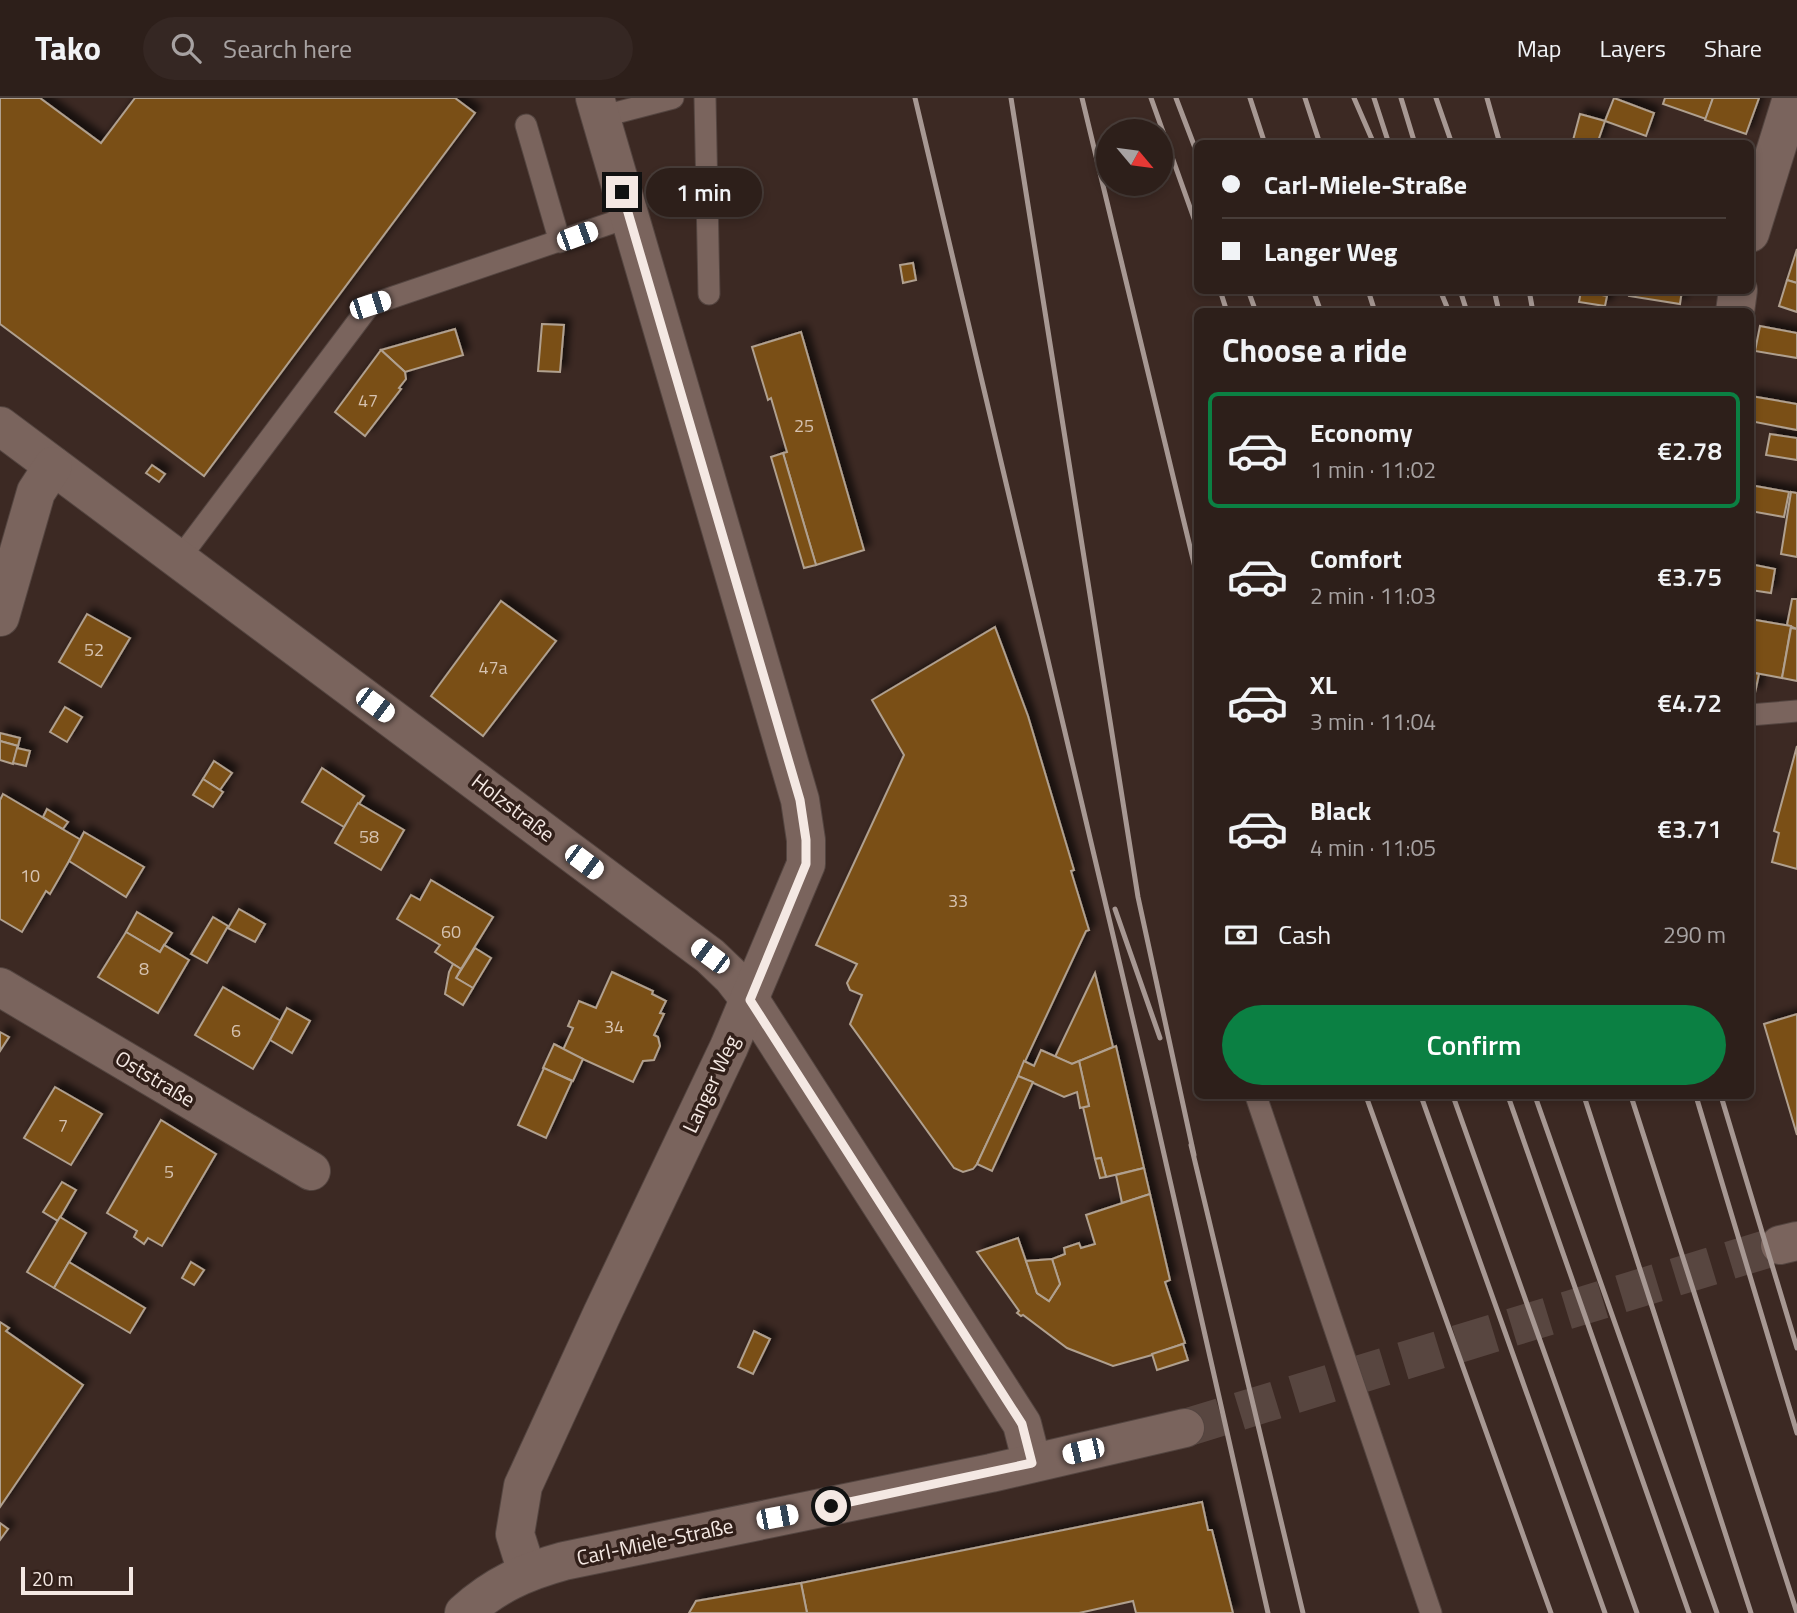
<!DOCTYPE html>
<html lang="en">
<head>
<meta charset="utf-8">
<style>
  body { margin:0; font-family:"Titillium Web",sans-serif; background:#352723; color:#f1f3f6; height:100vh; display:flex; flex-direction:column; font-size:26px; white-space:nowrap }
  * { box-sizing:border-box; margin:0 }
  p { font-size:23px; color:#a7a2a2 }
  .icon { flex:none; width:38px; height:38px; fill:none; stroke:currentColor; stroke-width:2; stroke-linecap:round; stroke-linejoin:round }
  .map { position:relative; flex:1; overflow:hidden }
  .details { position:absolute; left:1194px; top:210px; width:560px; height:791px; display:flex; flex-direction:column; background:#2d1f1a; border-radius:10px; box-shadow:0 4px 10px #0003,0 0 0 2px #483d39 }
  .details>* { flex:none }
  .banner { position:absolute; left:1194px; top:42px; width:560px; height:154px; border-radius:10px; box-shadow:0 4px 10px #0003,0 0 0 2px #483d39; display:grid; align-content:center; height:154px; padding:0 28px; background:#2d1f1a }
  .needle { width:46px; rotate:119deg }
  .controls { position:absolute; left:1096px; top:21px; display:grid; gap:14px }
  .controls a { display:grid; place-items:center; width:77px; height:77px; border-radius:50%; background:#2d1f1a; box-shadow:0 4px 10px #0003,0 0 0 2px #483d39; font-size:35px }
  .scale { position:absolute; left:21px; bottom:18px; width:112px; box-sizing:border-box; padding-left:7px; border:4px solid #f4e8e3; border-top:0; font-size:19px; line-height:24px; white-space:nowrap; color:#f4e8e3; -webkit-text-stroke:5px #311f19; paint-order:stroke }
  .end { position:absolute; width:32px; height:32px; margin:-16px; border:9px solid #f4e8e3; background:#111; box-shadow:0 0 0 4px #111 }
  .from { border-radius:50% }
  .bubble { position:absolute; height:49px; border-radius:24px; background:#2d1f1a; box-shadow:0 4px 10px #0003,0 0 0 2px #483d39; font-size:23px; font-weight:600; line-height:49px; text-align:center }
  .car { position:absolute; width:21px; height:42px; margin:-21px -10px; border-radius:9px; box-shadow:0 0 5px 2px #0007; background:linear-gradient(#fff 24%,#345 0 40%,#fff 0 76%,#345 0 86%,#fff 0) }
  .banner b { display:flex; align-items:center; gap:24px; height:66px; font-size:26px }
  .banner b+b { border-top:2px solid #483d39 }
  .banner i { width:18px; height:18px; background:#f1f3f6 }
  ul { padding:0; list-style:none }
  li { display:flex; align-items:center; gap:21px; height:116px; margin:0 14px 10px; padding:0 14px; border:4px solid transparent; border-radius:10px }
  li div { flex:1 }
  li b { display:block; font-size:26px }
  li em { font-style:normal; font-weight:600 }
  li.selected { border-color:#0b8043 }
  li>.icon { width:63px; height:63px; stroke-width:1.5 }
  h2 { padding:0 28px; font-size:32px; line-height:84px }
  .pay { display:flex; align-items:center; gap:18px; height:77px; padding:0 28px; font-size:26px }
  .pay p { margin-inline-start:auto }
  .primary-button { display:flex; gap:14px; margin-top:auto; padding:14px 28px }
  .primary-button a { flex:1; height:80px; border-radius:42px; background:#0b8043; color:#fff; font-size:28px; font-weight:600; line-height:80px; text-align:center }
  header { display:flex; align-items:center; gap:42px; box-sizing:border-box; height:98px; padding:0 35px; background:#2d1f1a; border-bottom:2px solid #483d39 }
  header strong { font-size:33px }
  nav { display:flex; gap:38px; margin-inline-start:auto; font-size:24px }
  .search { width:490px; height:63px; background:#352723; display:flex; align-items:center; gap:18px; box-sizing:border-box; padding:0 24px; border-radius:38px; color:#a7a2a2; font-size:26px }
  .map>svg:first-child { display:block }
  .building { fill:#7a5018; stroke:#b0a08f; stroke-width:2; filter:url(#shadow) }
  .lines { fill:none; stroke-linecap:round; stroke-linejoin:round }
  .secondary-tunnel { stroke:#584640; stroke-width:38; stroke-dasharray:38 19; stroke-linecap:butt }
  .lane-casing { stroke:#544540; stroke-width:23 }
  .street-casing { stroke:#544540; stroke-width:40 }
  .secondary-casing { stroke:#544540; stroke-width:40 }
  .lane { stroke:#7a645d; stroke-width:21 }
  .street { stroke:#7a645d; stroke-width:38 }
  .secondary { stroke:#7a645d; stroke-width:38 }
  .rail { stroke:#a79893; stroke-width:5 }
  .route { stroke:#f4e8e3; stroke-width:9 }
  .labels { text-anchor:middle; stroke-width:7; stroke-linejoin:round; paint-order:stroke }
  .number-label { font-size:18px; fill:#d6c2b0 }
  .street-label { font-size:21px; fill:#f4e8e3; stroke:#311f19 }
</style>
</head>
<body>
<header>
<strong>Tako</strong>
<div class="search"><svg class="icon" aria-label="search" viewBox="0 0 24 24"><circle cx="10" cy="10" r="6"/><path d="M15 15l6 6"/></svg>Search here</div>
<nav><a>Map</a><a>Layers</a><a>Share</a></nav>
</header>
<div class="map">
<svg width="1797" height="1515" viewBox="0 0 1797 1515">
  <defs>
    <filter id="shadow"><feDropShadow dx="6" dy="-6" stdDeviation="3.5" flood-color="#0009"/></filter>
  </defs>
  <rect width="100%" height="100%" fill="#3c2923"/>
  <g class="building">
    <path d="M0,0H40L101,45L135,0H455L475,15L204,378L0,226Z"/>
    <path d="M1614,0L1654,15L1646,38L1605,23Z"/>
    <path d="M1665,0H1713L1706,21L1663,6Z"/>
    <path d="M1713,0H1759L1746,36L1705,22Z"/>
    <path d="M1580,16L1605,23L1597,46H1572Z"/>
    <path d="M1797,151V185L1787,182Z"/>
    <path d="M913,165L916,182L903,185L900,167Z"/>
    <path d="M1787,182L1797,185V214L1779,208Z"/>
    <path d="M1630,192H1682L1680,206L1629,198Z"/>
    <path d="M1581,193L1607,198L1605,208L1579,204Z"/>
    <path d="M542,226L564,227L560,274L538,273Z"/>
    <path d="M1760,228L1797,235V260L1755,253Z"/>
    <path d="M455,231L463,257L405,274L381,252Z"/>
    <path d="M801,234L864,452L816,467L783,355L787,354L771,300L768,302L752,249Z"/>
    <path d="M381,252L405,274L406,281L399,290L401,291L365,338L335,314Z"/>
    <path d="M1751,298L1797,306V332L1750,323Z"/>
    <path d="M1770,336L1797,340V362L1766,357Z"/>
    <path d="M783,355L816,467L804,470L771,359Z"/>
    <path d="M152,367L165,376L159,384L146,375Z"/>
    <path d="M1750,387L1789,394L1784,419L1750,413Z"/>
    <path d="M1791,394L1797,395V459L1781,456Z"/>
    <path d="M1750,466L1775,471L1771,495L1750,492Z"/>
    <path d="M1792,501H1797V531L1787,527Z"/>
    <path d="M501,503L556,543L483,638L431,598Z"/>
    <path d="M87,516L130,540L101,589L59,564Z"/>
    <path d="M1750,521L1791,528L1782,580L1750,574Z"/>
    <path d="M995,529L1028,618L1074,772L1071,773L1089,832L1086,833L977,1066L973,1071L963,1074L954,1070L850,926L862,897L850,892L847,885L857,866L816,847L904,657L872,602Z"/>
    <path d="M1791,530L1797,531V583L1782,580Z"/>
    <path d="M1750,574L1759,576L1755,595L1750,594Z"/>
    <path d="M65,609L82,619L67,644L50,634Z"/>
    <path d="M0,635L20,640L18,648L0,643Z"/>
    <path d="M0,643L18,648L13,666L0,662Z"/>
    <path d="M1797,648V771L1772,764L1779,735L1774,733Z"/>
    <path d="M17,650L30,653L26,668L13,665Z"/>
    <path d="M214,663L232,675L220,692L203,681Z"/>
    <path d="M322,670L364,698L344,729L302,704Z"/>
    <path d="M203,681L223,694L213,709L193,697Z"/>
    <path d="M3,696L81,742L50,796L46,793L22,834L0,821V702Z"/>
    <path d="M358,705L404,732L381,772L335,745Z"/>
    <path d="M47,711L68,724L63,731L43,719Z"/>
    <path d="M84,734L144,769L126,799L69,763Z"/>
    <path d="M431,782L493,819L461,871L435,854L440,847L397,821L411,797L420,802Z"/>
    <path d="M239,811L265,826L255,844L228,830Z"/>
    <path d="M137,814L172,835L160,854L126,834Z"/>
    <path d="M213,819L228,828L207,865L191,856Z"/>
    <path d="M126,834L160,854L164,847L189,862L158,915L98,879Z"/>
    <path d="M475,850L491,860L473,890L456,880Z"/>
    <path d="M453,866L461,871L456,880L473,890L463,907L445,896L449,874Z"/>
    <path d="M612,874L653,893L652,896L666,903L660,915L664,916L654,937L658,939L660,948L654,962L643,963L633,984L563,952L573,930L568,928L579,903L596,910Z"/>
    <path d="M1095,875L1113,949L1072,966L1055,959Z"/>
    <path d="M223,889L281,923L253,971L195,937Z"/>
    <path d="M287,910L310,923L292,955L270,942Z"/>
    <path d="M1797,916V1037L1764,926Z"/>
    <path d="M0,934L9,939L0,953Z"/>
    <path d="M554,946L583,961L573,983L543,970Z"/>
    <path d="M1116,948L1144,1070L1106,1079L1101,1060L1095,1061L1083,1009L1089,1008L1079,963Z"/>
    <path d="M1041,952L1072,966L1079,963L1089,1008L1080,1010L1077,994L1064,999L1018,978L1024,963L1034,968Z"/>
    <path d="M544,970L572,983L546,1040L518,1027Z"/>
    <path d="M1018,978L1033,984L992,1073L977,1066Z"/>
    <path d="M55,989L102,1016L71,1067L24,1040Z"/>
    <path d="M161,1022L216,1056L162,1148L148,1140L144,1146L134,1139L137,1133L107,1115Z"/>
    <path d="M1101,1060L1106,1079L1100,1080L1095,1061Z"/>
    <path d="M1144,1070L1150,1096L1122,1105L1116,1077Z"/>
    <path d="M62,1084L76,1092L58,1123L43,1114Z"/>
    <path d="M1150,1096L1170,1182L1165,1184L1185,1245L1152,1257L1113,1268L1067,1250L1023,1217L1021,1218L1017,1215L1019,1213L977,1154L1018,1140L1037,1195L1049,1203L1060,1186L1052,1161L1065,1156L1064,1150L1079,1145L1081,1150L1095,1146L1086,1117Z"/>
    <path d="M60,1119L86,1135L54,1190L27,1174Z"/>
    <path d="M1052,1161L1060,1186L1049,1203L1037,1195L1026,1163Z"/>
    <path d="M69,1164L145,1210L130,1235L54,1190Z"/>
    <path d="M191,1164L204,1172L194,1187L182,1180Z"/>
    <path d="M0,1224L9,1230L6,1233L83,1287L0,1409Z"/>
    <path d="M754,1233L770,1241L753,1276L738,1269Z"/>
    <path d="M1183,1246L1188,1262L1157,1272L1152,1256Z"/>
    <path d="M1202,1404L1208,1432H1212L1233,1515H1136L1133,1503L1079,1515H807L801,1485Z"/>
    <path d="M0,1425L8,1431L0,1442Z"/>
    <path d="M801,1485L807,1515H689L696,1503Z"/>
  </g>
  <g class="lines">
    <path class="secondary-tunnel" d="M1185,1330L1780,1147"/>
    <g class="lane-casing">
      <g id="lane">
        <path d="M705,0L709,196"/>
        <path d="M600,19L673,0"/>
        <path d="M526,27L560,144"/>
        <path d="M179,461L370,207L629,119"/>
        <path d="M1750,617L1797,613"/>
        <path d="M1256,998L1431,1515"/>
      </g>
    </g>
    <g class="street-casing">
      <g id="street">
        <path d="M1750,135L1792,0"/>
        <path d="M1735,214L1738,192"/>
        <path d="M0,328L710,858L732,879L750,902L1022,1326L1032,1365"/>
        <path d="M0,519L36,394L53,368"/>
        <path d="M0,889L311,1073"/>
        <path d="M527,1474L515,1436L523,1388L602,1216L729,949L806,766V742L800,702L595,0"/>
      </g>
    </g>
    <g class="secondary-casing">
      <g id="secondary">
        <path d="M1780,1147L1797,1143"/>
        <path d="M464,1515C495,1487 524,1474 564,1463L991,1375L1185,1330"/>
      </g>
    </g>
    <use href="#lane" class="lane"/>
    <use href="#street" class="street"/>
    <use href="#secondary" class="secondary"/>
    <g class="rail">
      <path d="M915,0L1147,981L1268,1515"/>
      <path d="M1011,0L1138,799L1194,1057"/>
      <path d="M1082,0L1197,478"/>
      <path d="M1151,0L1197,129"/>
      <path d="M1176,0L1197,55"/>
      <path d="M1250,0L1265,46"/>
      <path d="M1305,0L1320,46"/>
      <path d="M1354,0L1374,46"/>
      <path d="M1374,0L1389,46"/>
      <path d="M1401,0L1415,46"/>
      <path d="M1436,0L1452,46"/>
      <path d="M1487,0L1500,46"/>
      <path d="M1220,192L1227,214"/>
      <path d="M1248,192L1256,214"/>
      <path d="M1313,192L1321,214"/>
      <path d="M1368,192L1375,214"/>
      <path d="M1440,192L1449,214"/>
      <path d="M1460,192L1467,214"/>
      <path d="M1494,192L1499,214"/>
      <path d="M1529,192L1533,214"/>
      <path d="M1115,811L1160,940"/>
      <path d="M1366,998L1551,1515"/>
      <path d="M1421,998L1605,1515"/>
      <path d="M1453,998L1637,1515"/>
      <path d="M1508,998L1689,1515"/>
      <path d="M1535,998L1717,1515"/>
      <path d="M1584,998L1751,1515"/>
      <path d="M1631,998L1797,1515"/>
      <path d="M1696,998L1797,1335"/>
      <path d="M1721,998L1797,1250"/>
      <path d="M1191,1047L1303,1515"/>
    </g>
  </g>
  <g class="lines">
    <path class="route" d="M622,94L800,702L806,742V766L750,902L1022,1326L1032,1365L831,1408"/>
  </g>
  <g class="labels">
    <g class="number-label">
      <text x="368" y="309">47</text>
      <text x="804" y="334">25</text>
      <text x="94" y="558">52</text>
      <text x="493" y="576">47a</text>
      <text x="369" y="745">58</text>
      <text x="30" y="784">10</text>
      <text x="958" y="809">33</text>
      <text x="451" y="840">60</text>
      <text x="144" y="877">8</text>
      <text x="614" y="935">34</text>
      <text x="236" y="939">6</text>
      <text x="63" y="1034">7</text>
      <text x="169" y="1080">5</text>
    </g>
    <g class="street-label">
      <text transform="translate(513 710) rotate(37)" y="7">Holzstraße</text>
      <text transform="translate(155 981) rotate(31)" y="7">Oststraße</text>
      <text transform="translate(711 986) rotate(-65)" y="7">Langer Weg</text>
      <text transform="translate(655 1444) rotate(-12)" y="7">Carl-Miele-Straße</text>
    </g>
  </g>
</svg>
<div class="controls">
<a><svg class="needle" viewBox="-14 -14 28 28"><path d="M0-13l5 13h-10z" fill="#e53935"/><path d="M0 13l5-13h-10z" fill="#a7a2a2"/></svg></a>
</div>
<div class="scale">20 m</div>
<i class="end from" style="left:831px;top:1408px"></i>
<i class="end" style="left:622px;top:94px"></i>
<div class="bubble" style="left:646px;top:70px;width:116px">1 min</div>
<i class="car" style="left:577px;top:138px;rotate:70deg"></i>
<i class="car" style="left:370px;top:207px;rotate:72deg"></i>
<i class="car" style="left:375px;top:607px;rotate:127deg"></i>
<i class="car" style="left:584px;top:764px;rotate:127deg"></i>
<i class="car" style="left:710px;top:858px;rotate:307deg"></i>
<i class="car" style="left:1083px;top:1353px;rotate:257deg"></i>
<i class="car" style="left:777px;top:1419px;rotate:79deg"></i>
<div class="banner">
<b><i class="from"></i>Carl-Miele-Straße</b>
<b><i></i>Langer Weg</b>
</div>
<section class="details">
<h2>Choose a ride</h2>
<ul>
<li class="selected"><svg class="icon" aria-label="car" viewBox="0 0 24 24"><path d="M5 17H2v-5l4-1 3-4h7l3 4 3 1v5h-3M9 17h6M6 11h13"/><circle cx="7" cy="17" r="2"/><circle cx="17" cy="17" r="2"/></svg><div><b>Economy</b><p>1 min · 11:02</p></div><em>€2.78</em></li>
<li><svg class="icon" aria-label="car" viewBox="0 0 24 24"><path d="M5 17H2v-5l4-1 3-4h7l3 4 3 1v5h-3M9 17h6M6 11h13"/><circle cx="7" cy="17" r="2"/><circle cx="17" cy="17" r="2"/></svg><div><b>Comfort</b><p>2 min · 11:03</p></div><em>€3.75</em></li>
<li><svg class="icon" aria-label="car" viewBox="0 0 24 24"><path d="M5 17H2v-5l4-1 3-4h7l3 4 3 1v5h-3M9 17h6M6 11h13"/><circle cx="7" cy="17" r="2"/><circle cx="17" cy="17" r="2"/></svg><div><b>XL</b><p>3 min · 11:04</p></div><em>€4.72</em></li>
<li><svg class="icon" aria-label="car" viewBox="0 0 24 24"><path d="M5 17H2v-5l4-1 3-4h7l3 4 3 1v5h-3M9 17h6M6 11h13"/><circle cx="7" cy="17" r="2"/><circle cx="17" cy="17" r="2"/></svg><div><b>Black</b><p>4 min · 11:05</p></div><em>€3.71</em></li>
</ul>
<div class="pay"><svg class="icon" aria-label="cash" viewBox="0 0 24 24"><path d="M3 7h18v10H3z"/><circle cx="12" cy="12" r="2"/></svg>Cash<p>290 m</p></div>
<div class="primary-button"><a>Confirm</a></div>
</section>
</div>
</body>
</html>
